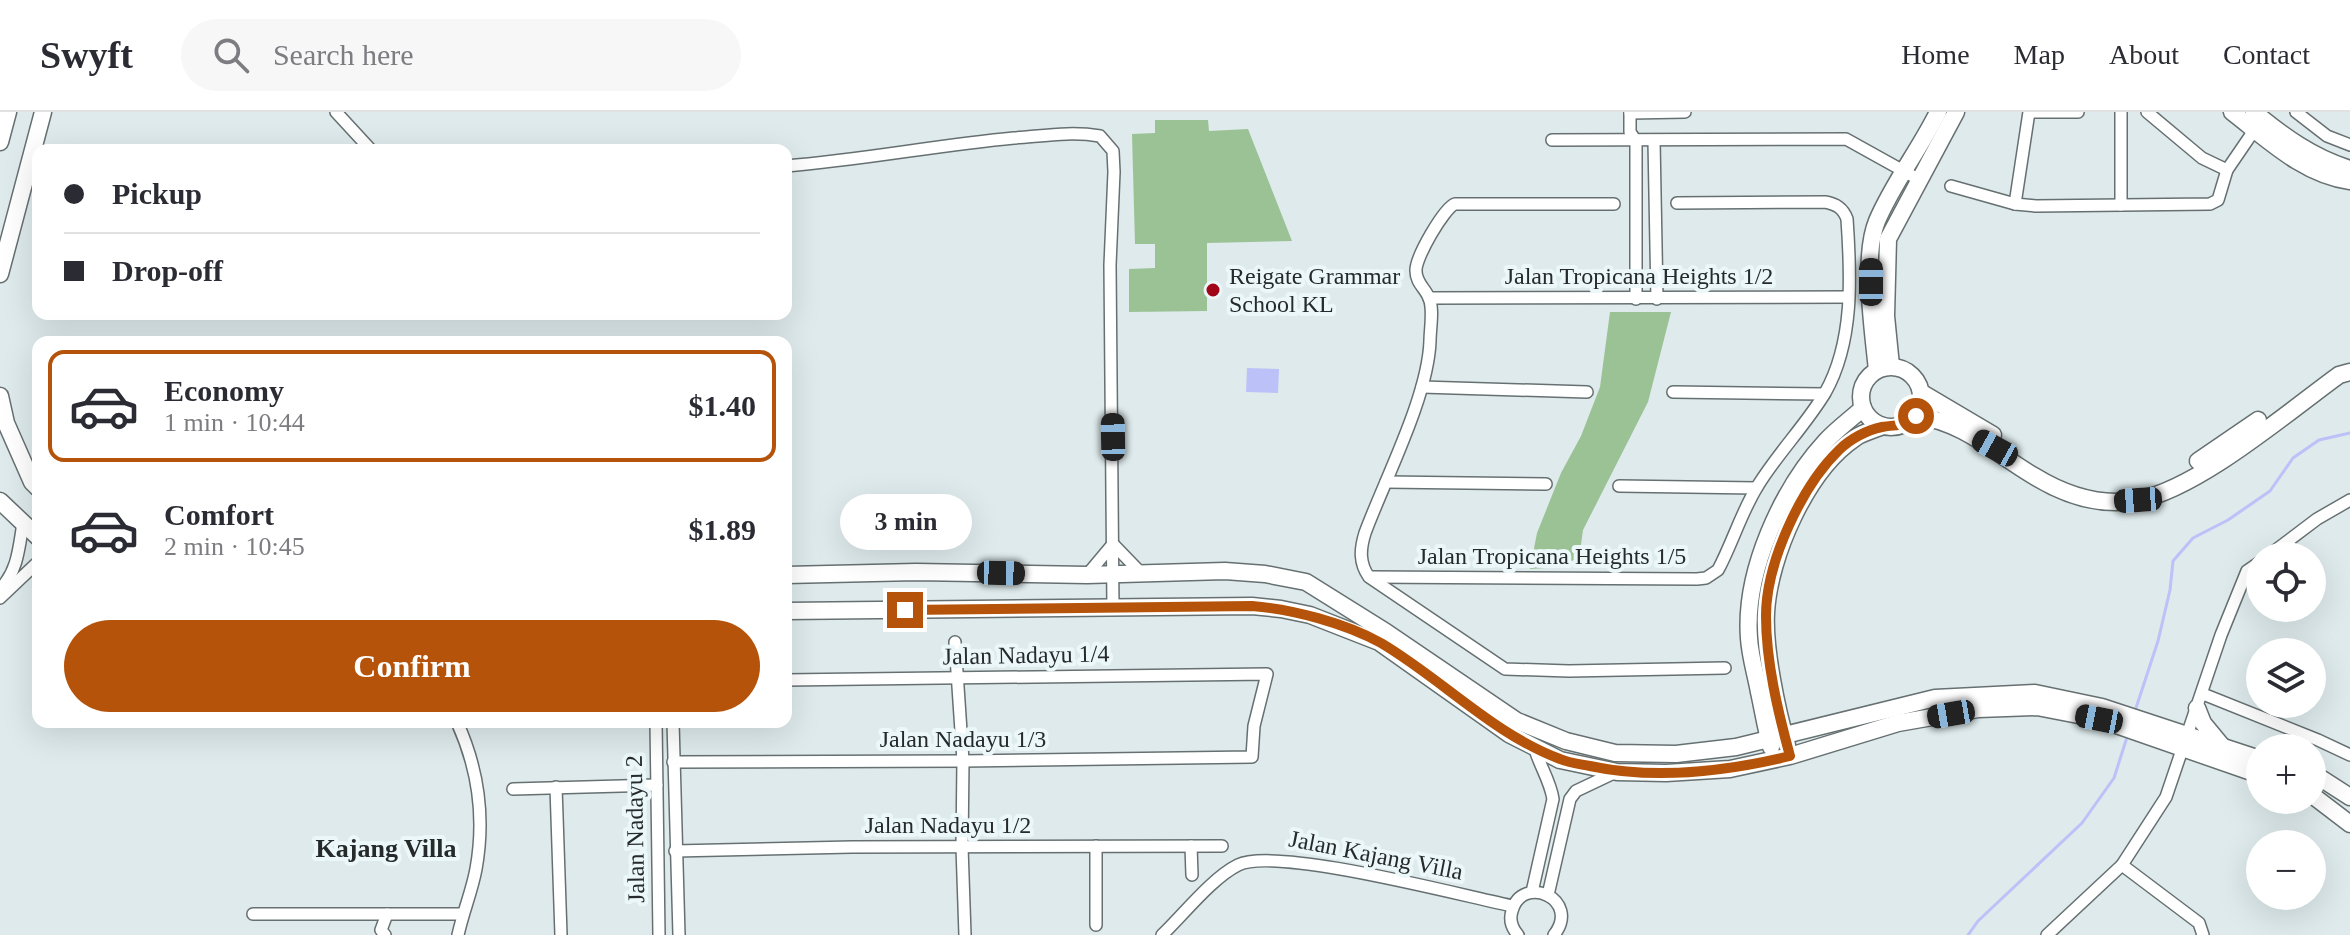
<!DOCTYPE html>
<html lang="en">
<head>
<meta charset="utf-8">
<style>
  body { margin:0; font-family:"Times New Roman",serif; background:#f7f7f7; color:#2b2b33; height:100vh; display:flex; flex-direction:column; font-size:30px; white-space:nowrap }
  * { box-sizing:border-box; margin:0 }
  p { font-size:26px; color:#7c7c81 }
  .icon { flex:none; width:44px; height:44px; fill:none; stroke:currentColor; stroke-width:2; stroke-linecap:round; stroke-linejoin:round }
  .map { position:relative; flex:1; overflow:hidden }
  .side { position:absolute; left:32px; top:224px; width:760px; height:392px; display:flex; flex-direction:column; background:#fff; border-radius:16px; box-shadow:0 8px 32px #0002 }
  .side>* { flex:none }
  .hud { position:absolute; left:32px; top:32px; width:760px; height:176px; border-radius:16px; box-shadow:0 8px 32px #0002; display:grid; align-content:center; height:176px; padding:0 32px; background:#fff }
  .buttons { position:absolute; left:2246px; top:430px; display:grid; gap:16px }
  .buttons a { display:grid; place-items:center; width:80px; height:80px; border-radius:50%; background:#fff; box-shadow:0 8px 32px #0002; font-size:40px }
  .end { position:absolute; width:36px; height:36px; margin:-18px; border:10px solid #b45309; background:#fff; box-shadow:0 0 0 4px #fff }
  .from { border-radius:50% }
  .bubble { position:absolute; height:56px; border-radius:28px; background:#fff; box-shadow:0 8px 32px #0002; font-size:26px; font-weight:600; line-height:56px; text-align:center }
  .car { position:absolute; width:24px; height:48px; margin:-24px -12px; border-radius:10px; box-shadow:0 0 6px 2px #0007; background:linear-gradient(#222 24%,#8ab4d8 0 40%,#222 0 76%,#8ab4d8 0 86%,#222 0) }
  .hud b { display:flex; align-items:center; gap:28px; height:76px; font-size:30px }
  .hud b+b { border-top:2px solid #e1e1e2 }
  .hud i { width:20px; height:20px; background:#2b2b33 }
  ul { padding:14px 0 0; list-style:none }
  li { display:flex; align-items:center; gap:24px; height:112px; margin:0 16px 12px; padding:0 16px; border:4px solid transparent; border-radius:16px }
  li div { flex:1 }
  li b { display:block; font-size:30px }
  li em { font-style:normal; font-weight:600 }
  li.selected { border-color:#b45309 }
  li>.icon { width:72px; height:72px; stroke-width:1.5 }
  .button { display:flex; gap:16px; margin-top:auto; padding:16px 32px }
  .button a { flex:1; height:92px; border-radius:48px; background:#b45309; color:#fff; font-size:32px; font-weight:600; line-height:92px; text-align:center }
  header { display:flex; align-items:center; gap:48px; box-sizing:border-box; height:112px; padding:0 40px; background:#fff; border-bottom:2px solid #e1e1e2 }
  header strong { font-size:38px }
  nav { display:flex; gap:44px; margin-inline-start:auto; font-size:28px }
  .search { width:560px; height:72px; background:#f7f7f7; display:flex; align-items:center; gap:20px; box-sizing:border-box; padding:0 28px; border-radius:44px; color:#7c7c81; font-size:30px }
  .map>svg:first-child { display:block }
  .green { fill:#9bc295 }
  .water { fill:#bcc1f8 }
  .lines { fill:none; stroke-linecap:round; stroke-linejoin:round }
  .stream { stroke:#bcc1f8; stroke-width:3 }
  .street-casing { stroke:#667071; stroke-width:14 }
  .secondary-casing { stroke:#667071; stroke-width:19 }
  .street { stroke:#fff; stroke-width:11 }
  .secondary { stroke:#fff; stroke-width:16 }
  .route { stroke:#b45309; stroke-width:10 }
  .poi-dot { fill:#a20619; stroke:#ebf7f9; stroke-width:3 }
  .labels { text-anchor:middle; stroke-width:8; stroke-linejoin:round; paint-order:stroke }
  .poi-label { font-size:24px; fill:#262a2b; stroke:#ebf7f9; text-anchor:start }
  .street-label { font-size:24px; fill:#262a2b; stroke:#ebf7f9 }
  .neighbourhood-label { font-size:26px; font-weight:bold; fill:#262a2b; stroke:#ebf7f9 }
</style>
</head>
<body>
<header>
<strong>Swyft</strong>
<div class="search"><svg class="icon" aria-label="search" viewBox="0 0 24 24"><circle cx="10" cy="10" r="6"/><path d="M15 15l6 6"/></svg>Search here</div>
<nav><a>Home</a><a>Map</a><a>About</a><a>Contact</a></nav>
</header>
<div class="map">
<svg width="2350" height="823" viewBox="0 0 2350 823">
  <rect width="100%" height="100%" fill="#deeaec"/>
  <g class="green">
    <path d="M1155,8H1208L1209,19L1248,17L1292,129L1207,131V199L1129,200V157L1155,156V132H1135L1132,22L1155,21Z"/>
    <path d="M1610,200H1671L1648,290L1583,418L1578,454L1530,457L1537,421L1561,361L1581,324L1600,275Z"/>
  </g>
  <path class="water" d="M1247,256L1279,257L1278,281L1246,280Z"/>
  <g class="lines">
    <g class="stream">
      <path d="M2135,599L2158,529L2170,478L2173,449L2193,426L2228,408L2270,379L2293,346L2319,328L2350,321"/>
      <path d="M1968,823L1978,809L2082,711L2114,666L2128,622"/>
    </g>
    <g class="street-casing">
      <g id="street">
        <path d="M336,0L371,38"/>
        <path d="M1630,0V20L1636,29V187"/>
        <path d="M2031,0H2078"/>
        <path d="M2121,0V93"/>
        <path d="M2147,0L2202,46L2227,58"/>
        <path d="M2296,0L2327,24L2350,33"/>
        <path d="M1630,1L1685,0"/>
        <path d="M1552,28L1846,27L1918,67"/>
        <path d="M1654,29L1657,187"/>
        <path d="M786,54C862,48 938,33 1014,26C1043,24 1071,19 1100,24L1113,39L1114,60L1110,153L1113,497"/>
        <path d="M1951,74L2015,92L2036,94L2210,92L2218,88L2227,58L2255,17"/>
        <path d="M1614,92H1455C1444,96 1415,146 1416,159C1416,171 1425,176 1429,186C1434,197 1430,217 1430,229C1428,285 1385,367 1365,421C1360,437 1359,451 1369,465L1505,557L1569,559L1725,556"/>
        <path d="M2015,92L2029,0"/>
        <path d="M1429,186L1848,185"/>
        <path d="M1422,275L1587,280"/>
        <path d="M1673,280L1824,282"/>
        <path d="M1386,370L1546,372"/>
        <path d="M1619,374L1756,376"/>
        <path d="M1113,432L1141,461"/>
        <path d="M2268,444L2317,407L2350,388"/>
        <path d="M1087,463L1113,432"/>
        <path d="M1370,465L1697,467L1706,466L1718,458C1732,432 1741,401 1757,375C1777,342 1805,314 1825,281C1854,230 1851,164 1847,107C1843,96 1836,92 1825,90L1677,91"/>
        <path d="M0,477C18,459 19,435 23,411"/>
        <path d="M0,486L38,450"/>
        <path d="M955,530L963,649L962,735L965,823"/>
        <path d="M2203,582L2318,628L2350,643"/>
        <path d="M457,610C478,656 485,707 476,757C472,779 463,800 458,823"/>
        <path d="M656,610L659,823"/>
        <path d="M673,610L679,823"/>
        <path d="M673,650L963,649L1252,645L1254,614L1267,562L786,568"/>
        <path d="M556,675L561,823"/>
        <path d="M513,677L657,673"/>
        <path d="M1096,734V813"/>
        <path d="M1191,734L1192,763"/>
        <path d="M675,739L852,735L1222,734"/>
        <path d="M2122,753L2199,811L2203,823"/>
        <path d="M1532,780L1553,687C1550,668 1539,653 1534,634"/>
        <path d="M1548,783L1570,687L1576,679L1616,660"/>
        <path d="M253,802H463"/>
        <path d="M385,823L381,818L387,802"/>
        <path d="M1162,823C1184,802 1212,766 1238,753C1276,734 1463,784 1513,794"/>
        <path d="M1518,823C1512,816 1509,808 1512,799C1522,761 1582,787 1554,823"/>
        <path d="M2047,823L2122,753L2166,685L2221,523L2247,459L2260,450"/>
      </g>
    </g>
    <g class="secondary-casing">
      <g id="secondary">
        <path d="M2232,0C2267,27 2304,63 2350,69"/>
        <path d="M2254,0C2283,24 2313,46 2350,57"/>
        <path d="M0,30L8,0"/>
        <path d="M0,162L43,0"/>
        <path d="M1891,254L1886,204L1888,127L1956,0"/>
        <circle cx="1891" cy="285" r="30"/>
        <path d="M1877,258C1873,218 1862,145 1877,109C1893,71 1920,37 1938,0"/>
        <path d="M1922,281L1993,323"/>
        <path d="M0,284L6,311L32,370L38,376"/>
        <path d="M1916,304C1962,309 1995,341 2034,364C2065,383 2101,395 2138,388C2198,377 2288,300 2339,263L2350,260"/>
        <path d="M2198,349L2258,308"/>
        <path d="M0,389L38,425"/>
        <path d="M786,463L916,460L1087,463L1225,459L1265,462L1306,470L1386,520L1517,609L1566,629L1615,641L1676,642L1736,635L1935,586L2035,581L2102,595L2260,647"/>
        <path d="M786,499L1252,494L1281,497L1310,503L1379,530L1509,622L1560,648L1617,660L1666,661L1730,657L1790,644L1898,611L1978,597L2037,595L2099,607L2260,663"/>
        <path d="M2197,596L2203,611L2222,634"/>
        <path d="M1787,633C1777,598 1764,537 1766,501C1769,444 1807,358 1855,326C1863,320 1874,318 1883,314"/>
        <path d="M1771,635C1766,617 1763,598 1759,580C1756,563 1750,544 1749,526C1744,459 1782,377 1826,329C1837,317 1851,307 1863,296"/>
        <path d="M2312,664L2322,667L2350,685"/>
        <path d="M2312,683L2350,712"/>
      </g>
    </g>
    <use href="#street" class="street"/>
    <use href="#secondary" class="secondary"/>
  </g>
  <g class="lines">
    <path class="route" d="M905,498L1252,494C1292,497 1345,511 1381,531C1442,567 1493,622 1560,647C1569,651 1580,652 1590,654C1656,668 1724,660 1790,644C1778,600 1766,550 1766,504C1766,451 1801,375 1839,338C1850,327 1867,318 1882,315C1898,312 1901,316 1916,304"/>
  </g>
  <circle class="poi-dot" cx="1213" cy="178" r="8"/>
  <g class="labels">
    <g class="poi-label">
      <text x="1229" y="172">Reigate Grammar<tspan x="1229" dy="28">School KL</tspan></text>
    </g>
    <g class="street-label">
      <text x="1639" y="172">Jalan Tropicana Heights 1/2</text>
      <text x="1552" y="452">Jalan Tropicana Heights 1/5</text>
      <text transform="translate(1026 543) rotate(-1)" y="8">Jalan Nadayu 1/4</text>
      <text x="963" y="635">Jalan Nadayu 1/3</text>
      <text x="948" y="721">Jalan Nadayu 1/2</text>
      <text transform="translate(635 717) rotate(-91)" y="8">Jalan Nadayu 2</text>
      <text transform="translate(1376 743) rotate(11)" y="8">Jalan Kajang Villa</text>
    </g>
    <g class="neighbourhood-label">
      <text x="386" y="745">Kajang Villa</text>
    </g>
  </g>
</svg>
<div class="buttons">
<a><svg class="icon" aria-label="locate" viewBox="0 0 24 24"><circle cx="12" cy="12" r="6"/><path d="M12 2v4M12 18v4M2 12h4M18 12h4"/></svg></a>
<a><svg class="icon" aria-label="layers" viewBox="0 0 24 24"><path d="M12 4l9 5-9 5-9-5zM3 14l9 5 9-5"/></svg></a>
<a>+</a>
<a>−</a>
</div>
<i class="end from" style="left:1916px;top:304px"></i>
<i class="end" style="left:905px;top:498px"></i>
<div class="bubble" style="left:840px;top:382px;width:132px">3 min</div>
<i class="car" style="left:1871px;top:170px;rotate:0deg"></i>
<i class="car" style="left:1113px;top:325px;rotate:359deg"></i>
<i class="car" style="left:1995px;top:336px;rotate:299deg"></i>
<i class="car" style="left:2138px;top:388px;rotate:266deg"></i>
<i class="car" style="left:1001px;top:461px;rotate:91deg"></i>
<i class="car" style="left:1951px;top:602px;rotate:260deg"></i>
<i class="car" style="left:2099px;top:607px;rotate:281deg"></i>
<div class="hud">
<b><i class="from"></i>Pickup</b>
<b><i></i>Drop-off</b>
</div>
<section class="side">
<ul>
<li class="selected"><svg class="icon" aria-label="car" viewBox="0 0 24 24"><path d="M5 17H2v-5l4-1 3-4h7l3 4 3 1v5h-3M9 17h6M6 11h13"/><circle cx="7" cy="17" r="2"/><circle cx="17" cy="17" r="2"/></svg><div><b>Economy</b><p>1 min · 10:44</p></div><em>$1.40</em></li>
<li><svg class="icon" aria-label="car" viewBox="0 0 24 24"><path d="M5 17H2v-5l4-1 3-4h7l3 4 3 1v5h-3M9 17h6M6 11h13"/><circle cx="7" cy="17" r="2"/><circle cx="17" cy="17" r="2"/></svg><div><b>Comfort</b><p>2 min · 10:45</p></div><em>$1.89</em></li>
</ul>
<div class="button"><a>Confirm</a></div>
</section>
</div>
</body>
</html>
